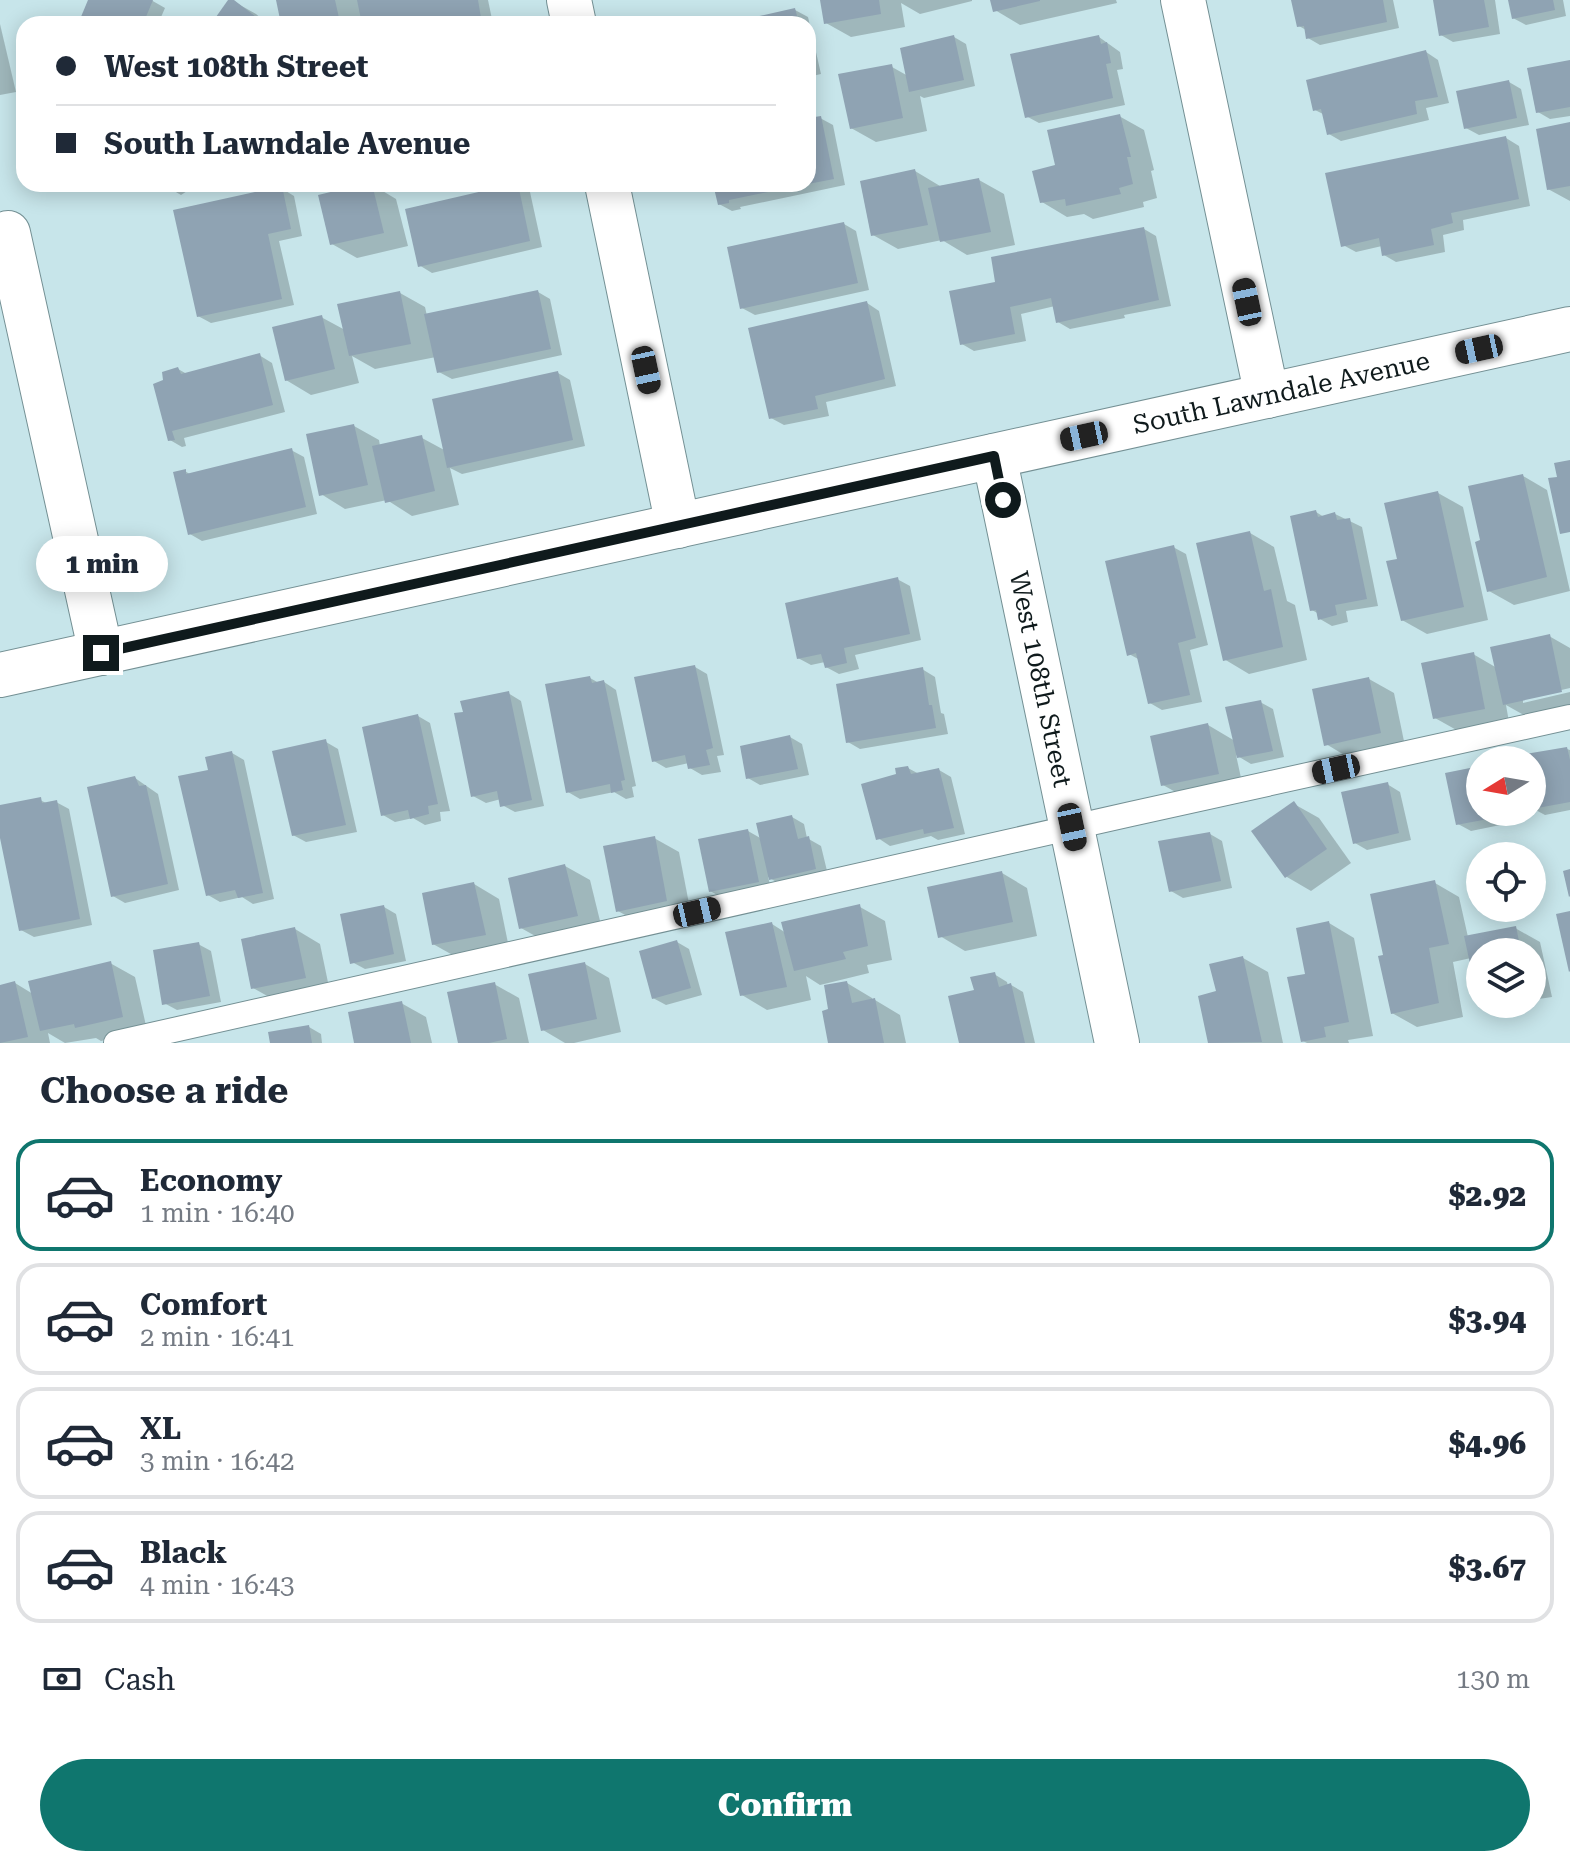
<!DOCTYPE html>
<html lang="en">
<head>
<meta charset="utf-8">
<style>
  body { margin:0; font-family:"Roboto Serif",serif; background:#f2f2f3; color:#1f2937; height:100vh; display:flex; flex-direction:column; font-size:30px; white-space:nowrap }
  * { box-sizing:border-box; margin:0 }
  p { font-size:26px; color:#747a83 }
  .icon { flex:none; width:44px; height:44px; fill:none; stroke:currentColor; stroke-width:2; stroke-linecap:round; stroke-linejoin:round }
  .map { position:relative; height:1043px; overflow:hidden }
  .panel { display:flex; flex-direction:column; background:#fff; flex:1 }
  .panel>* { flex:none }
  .banner { position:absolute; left:16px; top:16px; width:800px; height:176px; border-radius:24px; box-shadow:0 4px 20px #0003; display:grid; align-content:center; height:176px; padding:0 40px; background:#fff }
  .needle { width:52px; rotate:259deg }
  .fabs { position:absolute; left:1466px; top:746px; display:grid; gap:16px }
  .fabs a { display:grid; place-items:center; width:80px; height:80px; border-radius:50%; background:#fff; box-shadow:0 4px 20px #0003; font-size:40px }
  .end { position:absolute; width:36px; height:36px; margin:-18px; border:10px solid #0f1a1c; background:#fff; box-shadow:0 0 0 4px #fff }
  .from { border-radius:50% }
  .bubble { position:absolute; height:56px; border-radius:28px; background:#fff; box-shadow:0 4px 20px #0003; font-size:26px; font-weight:800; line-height:56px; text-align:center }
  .car { position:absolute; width:24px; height:48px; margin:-24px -12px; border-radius:10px; box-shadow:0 0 6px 2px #0007; background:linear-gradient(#222 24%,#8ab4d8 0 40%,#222 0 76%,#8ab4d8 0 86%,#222 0) }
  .banner b { display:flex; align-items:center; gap:28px; height:76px; font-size:30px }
  .banner b+b { border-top:2px solid #e0e1e3 }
  .banner i { width:20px; height:20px; background:#1f2937 }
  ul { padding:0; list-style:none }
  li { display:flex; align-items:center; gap:24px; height:112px; margin:0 16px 12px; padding:0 24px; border:4px solid #e0e1e3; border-radius:24px }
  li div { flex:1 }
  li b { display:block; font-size:30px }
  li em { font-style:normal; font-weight:800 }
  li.current { border-color:#0f766e }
  li>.icon { width:72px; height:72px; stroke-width:1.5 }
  h2 { padding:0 40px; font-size:36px; line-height:96px }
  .pay { display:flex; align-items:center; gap:20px; height:88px; padding:0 40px; font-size:30px }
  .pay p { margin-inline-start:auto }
  .cta { display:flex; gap:16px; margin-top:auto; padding:16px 40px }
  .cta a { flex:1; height:92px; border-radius:48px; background:#0f766e; color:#fff; font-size:32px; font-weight:800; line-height:92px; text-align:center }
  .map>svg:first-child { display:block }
  .shadow { fill:#0003 }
  .building { fill:#8fa3b3 }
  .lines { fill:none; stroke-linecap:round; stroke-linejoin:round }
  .service-casing { stroke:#749094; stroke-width:26 }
  .minor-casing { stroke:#749094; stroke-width:46 }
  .service { stroke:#fff; stroke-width:24 }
  .minor { stroke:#fff; stroke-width:44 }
  .route { stroke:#0f1a1c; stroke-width:10 }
  .labels { text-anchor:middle; stroke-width:6; stroke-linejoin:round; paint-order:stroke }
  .street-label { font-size:26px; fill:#0f1a1c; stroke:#c7e5ea }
</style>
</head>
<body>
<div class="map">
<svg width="1570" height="1043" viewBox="0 0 1570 1043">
  <rect width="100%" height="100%" fill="#c7e5ea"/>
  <g class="shadow">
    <path d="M90,0H151L165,8L158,24H80Z"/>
    <path d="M231,0L256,14L268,24H213Z"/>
    <path d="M278,0H488L493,24H283Z"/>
    <path d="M822,0H972V1L920,14L901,3L905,27L851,37L826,23Z"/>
    <path d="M992,0H1116L1117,3L1020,25L995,10Z"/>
    <path d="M1293,0H1393L1399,28L1320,45L1308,38L1306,30L1299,26Z"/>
    <path d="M1435,0H1495L1500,34L1453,42L1441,35Z"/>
    <path d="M1510,0H1563L1566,16L1526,25L1513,18Z"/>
    <path d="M795,10L808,17L821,74L808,77V24H732Z"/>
    <path d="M0,24L16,92L0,95Z"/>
    <path d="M954,37L966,44L975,86L924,98L920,96L927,131L876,142L851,128L892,67L908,76Z"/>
    <path d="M1099,37L1120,52L1123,69L1117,70L1125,105L1039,123L1026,116Z"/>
    <path d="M1426,52L1438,60L1449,103L1426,108L1429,120L1341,141L1329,134L1325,115L1315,110Z"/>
    <path d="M1570,62V116L1550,119L1538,112Z"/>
    <path d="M1509,82L1521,89L1529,125L1479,135L1466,128Z"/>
    <path d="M1119,116L1144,130L1154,170L1151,171L1157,198L1143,202L1144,207L1093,219L1084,214L1067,217L1042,202L1057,166Z"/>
    <path d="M820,118L833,125L845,185L740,207L741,209L732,211L719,204L715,184H808V121Z"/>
    <path d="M1570,124V201L1548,189Z"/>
    <path d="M1506,138L1519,146L1530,206L1463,220L1464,230L1443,235L1445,252L1396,262L1384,255L1382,246L1356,252L1343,245Z"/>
    <path d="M915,171L940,186L979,180L1004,194L1015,245L967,255L942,240L898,249L873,235Z"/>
    <path d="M167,184H198L181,195L169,188Z"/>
    <path d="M371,184L396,199L408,246L357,258L332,244Z"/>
    <path d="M517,185L530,192L542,247L432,273L419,265Z"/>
    <path d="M281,188L294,196L302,236L279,241L294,305L211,323L198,316Z"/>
    <path d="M844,224L856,231L869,290L755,315L742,308Z"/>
    <path d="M1144,229L1156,236L1171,306L1124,315L1125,318L1070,329L1058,322L1055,306L1021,314L1026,341L974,351L962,344L998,284Z"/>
    <path d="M538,292L550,299L562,355L452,379L439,372L436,357L375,369L352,356L359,383L311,395L286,380L321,317L345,330L400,293L425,307L427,316Z"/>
    <path d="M867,303L879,311L896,386L826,402L829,416L784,425L771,418Z"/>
    <path d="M259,355L272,363L285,412L184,438L186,446L182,447L170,440L166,382L178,369L187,374Z"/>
    <path d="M558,373L570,380L585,446L462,474L450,468L459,505L412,516L387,500L345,509L321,494L354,426L379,440L380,446L422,438L446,451Z"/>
    <path d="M291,450L304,457L317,514L202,541L190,534L185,471L191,475Z"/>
    <path d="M1523,476L1547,490L1570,591L1514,605L1489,591L1482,541Z"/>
    <path d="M1438,493L1463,507L1488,620L1427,634L1402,620L1399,560Z"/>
    <path d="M1316,512L1324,517L1335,514L1362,527L1378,606L1346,611L1348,622L1332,626L1320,619L1319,614L1312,610Z"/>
    <path d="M1250,533L1274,547L1287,601L1295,605L1307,660L1249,674L1224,659Z"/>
    <path d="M1173,547L1186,554L1208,645L1190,650L1202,702L1162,710L1150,703L1140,660L1129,654Z"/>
    <path d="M897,579L910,586L921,640L855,655L859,669L839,674L826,667L825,662L811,665L798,658Z"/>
    <path d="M1549,636L1570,648V688L1523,699V703L1570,692V709L1529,718L1506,705L1509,722L1460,732L1435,718L1473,654L1497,668Z"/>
    <path d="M695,667L707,674L724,755L717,756L721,772L702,775L690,768L689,763L666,768L654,761Z"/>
    <path d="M922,669L935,677L941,713L944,714L948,734L860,749L848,742Z"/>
    <path d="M590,678L599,683L604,682L616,690L636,786L632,787L634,797L626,799L614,792L580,799L568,792Z"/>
    <path d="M1369,679L1394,693L1405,746L1351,759L1326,744Z"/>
    <path d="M508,693L521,701L544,806L515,812L502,805L501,799L486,803L473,796Z"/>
    <path d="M1260,702L1273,709L1284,757L1251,764L1236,755L1243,787L1188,799L1163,785L1208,725L1235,741Z"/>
    <path d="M418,716L430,723L450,811L440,812L441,821L425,825L413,818L395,822L383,815Z"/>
    <path d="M790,737L802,744L809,775L760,785L748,778Z"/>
    <path d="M326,742L338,749L357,832L306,842L293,835Z"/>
    <path d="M1567,749L1570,750V810L1545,815L1532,808V760H1523Z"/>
    <path d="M232,753L244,760L274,899L253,904L242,897L220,902L208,895L210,771Z"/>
    <path d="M908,768L919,774L939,770L951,777L965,834L938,840L931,836L890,846L878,838L898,776Z"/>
    <path d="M1480,768V812H1513L1515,822L1471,831L1458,824Z"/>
    <path d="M135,778L158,794L179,890L125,903L113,896Z"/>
    <path d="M1387,784L1400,792L1411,840L1367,850L1355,843Z"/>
    <path d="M40,800L48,804L56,802L69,809L92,925L34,937L21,930L0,828V807Z"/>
    <path d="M1294,804L1319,818L1351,863L1311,891L1287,877L1254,831Z"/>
    <path d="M792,817L804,824L807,838L821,846L828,875L783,886L768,877L771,888L723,898L710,891L748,831L762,839Z"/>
    <path d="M1210,834L1222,841L1232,888L1183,898L1171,891Z"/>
    <path d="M654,838L679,852L691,914L643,925L618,911Z"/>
    <path d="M565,866L590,880L602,929L546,942L521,928Z"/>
    <path d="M1002,873L1027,888L1037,936L965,951L940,936Z"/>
    <path d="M1435,883L1459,897L1468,937L1515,928L1540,942L1552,997L1532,1000V952H1480V991L1478,990L1471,958L1453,962L1463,1017L1417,1027L1392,1013L1386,957Z"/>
    <path d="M474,884L499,899L509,948L458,958L433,944Z"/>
    <path d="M384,907L396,914L406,961L365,969L352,962Z"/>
    <path d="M860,907L885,921L892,960L867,965L869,973L820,985L806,976L811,1000L767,1010L742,995L772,924L786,933Z"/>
    <path d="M1329,923L1354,938L1373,1036L1348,1040L1349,1043H1307L1303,1041L1308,975Z"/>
    <path d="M295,929L320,944L330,992L278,1002L253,988Z"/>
    <path d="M677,942L689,949L702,995L666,1005L653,998Z"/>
    <path d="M198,944L211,951L221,1002L177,1010L164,1003Z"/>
    <path d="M1243,958L1268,972L1283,1043H1210L1200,997L1218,993Z"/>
    <path d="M110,963L135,977L147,1030L101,1041L96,1038L65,1043L48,1033L50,1043H0V987L15,983L33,994Z"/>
    <path d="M585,964L609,978L621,1032L574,1043H565L543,1030Z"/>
    <path d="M994,974L1007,982L1008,986L1011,985L1023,992L1035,1043H961L976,991Z"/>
    <path d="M847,983L872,998V1001L875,1000L900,1015L906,1043H830L831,1011Z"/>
    <path d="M494,984L519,998L529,1043H460Z"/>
    <path d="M401,1003L426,1017L432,1043H356Z"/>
    <path d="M1500,1004H1528L1529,1009L1513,1012Z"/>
    <path d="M309,1027L321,1034L322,1043H272Z"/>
  </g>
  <g class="building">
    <path d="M88,0H153L143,24H78Z"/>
    <path d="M228,0H234L265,24H211Z"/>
    <path d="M276,0H335L339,18L308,24H281Z"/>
    <path d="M357,0H478L482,24H362Z"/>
    <path d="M820,0H879L881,14L824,24Z"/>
    <path d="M990,0H1040V1L993,12Z"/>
    <path d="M1291,0H1383L1387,22L1306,39L1304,26L1297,27Z"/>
    <path d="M1433,0H1484L1489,27L1439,36Z"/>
    <path d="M1508,0H1553L1555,10L1512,19Z"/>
    <path d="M795,8L799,24H729L728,23Z"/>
    <path d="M954,35L964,80L909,92L900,48Z"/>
    <path d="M1099,35L1101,44L1107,42L1111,63L1106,64L1113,98L1025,118L1010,54Z"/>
    <path d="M1426,50L1438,97L1415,101L1417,114L1327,135L1321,109L1313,111L1306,80Z"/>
    <path d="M1570,60V107L1536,113L1527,68Z"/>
    <path d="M892,64L903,118L850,129L838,74Z"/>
    <path d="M1509,80L1517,118L1464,129L1456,91Z"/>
    <path d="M1120,114L1131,157H1127L1133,184L1119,188L1121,194L1066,206L1065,199L1040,203L1032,171L1055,165L1047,130Z"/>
    <path d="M821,116L834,179L808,184V118Z"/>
    <path d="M1570,122V186L1547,190L1536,129Z"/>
    <path d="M1506,136L1519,199L1451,213L1453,223L1431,229L1434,245L1382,256L1379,238L1341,247L1325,173Z"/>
    <path d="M915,169L928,225L871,236L860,181Z"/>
    <path d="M979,178L991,232L940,242L928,188Z"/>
    <path d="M364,184H372L384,233L330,245L318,195Z"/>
    <path d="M513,184H518L530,241L418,267L405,209Z"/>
    <path d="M713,184H802V185L729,200V203L718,205Z"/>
    <path d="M282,186L291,229L268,234L282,299L197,317L173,210Z"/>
    <path d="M844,222L858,283L740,309L727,247Z"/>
    <path d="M1144,227L1159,300L1056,323L1051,298L1010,307L1015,334L960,345L949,291L995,282L991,257Z"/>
    <path d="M538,290L551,349L437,373L424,314Z"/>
    <path d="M400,291L411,344L349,356L337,304Z"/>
    <path d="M867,301L885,379L815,396L818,409L769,419L748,328Z"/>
    <path d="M322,315L335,369L285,381L272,327Z"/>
    <path d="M260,353L273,405L172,431L175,440L168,441L153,384L163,380L162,372L178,367L181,374Z"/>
    <path d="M558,371L573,440L447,468L432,399Z"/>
    <path d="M354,424L368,485L319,496L306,434Z"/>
    <path d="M422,435L435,491L385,503L372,446Z"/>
    <path d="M292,448L306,507L188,535L173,472L186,469V474Z"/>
    <path d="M1570,460V532L1560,534L1548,478L1557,477L1554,463Z"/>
    <path d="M1523,474L1547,577L1487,592L1475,542L1480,540L1468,486Z"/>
    <path d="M1438,491L1464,607L1401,621L1386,561L1397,559L1384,503Z"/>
    <path d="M1316,510L1318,517L1335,512L1337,520L1350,518L1367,599L1335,605L1337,615L1318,620L1316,610L1310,611L1290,516Z"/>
    <path d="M1250,531L1264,591L1271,589L1283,647L1223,661L1196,543Z"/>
    <path d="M1174,545L1196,638L1178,643L1190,695L1148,704L1136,653L1127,656L1105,561Z"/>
    <path d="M898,577L910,634L844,648L847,663L825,668L821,654L797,659L785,603Z"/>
    <path d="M1550,634L1562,692L1503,705L1490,647Z"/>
    <path d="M1474,652L1485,709L1433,719L1421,663Z"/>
    <path d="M695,665L713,748L706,750L710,765L688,769L685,755L652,762L634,677Z"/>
    <path d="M923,667L929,705H932L936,728L846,743L836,684Z"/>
    <path d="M590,676L592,683L604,680L625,780L621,781L623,790L611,793L610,784L566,793L545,684Z"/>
    <path d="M1369,677L1381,733L1324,746L1312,689Z"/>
    <path d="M509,691L532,800L500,807L497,791L471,797L454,713L463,712L460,701Z"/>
    <path d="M1261,700L1273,751L1237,758L1225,707Z"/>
    <path d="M418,714L438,804L428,806L429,814L410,819L408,810L381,816L362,727Z"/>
    <path d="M1208,723L1219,774L1161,786L1150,736Z"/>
    <path d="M790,735L798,769L746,779L740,746Z"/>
    <path d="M326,739L346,825L292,836L272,751Z"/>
    <path d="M1567,747L1570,760V802L1532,809V760H1521L1520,755Z"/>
    <path d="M232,751L263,893L238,898L235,890L206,896L178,776L208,770L205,757Z"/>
    <path d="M908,766L911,774L939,768L954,828L924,834L923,829L876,840L861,784L896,774L895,768Z"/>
    <path d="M1480,766V812H1503L1504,816L1456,825L1445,773Z"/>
    <path d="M135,776L139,786L146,785L168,884L111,897L87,787Z"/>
    <path d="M1388,782L1399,833L1353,844L1341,792Z"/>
    <path d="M41,797L42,803L57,800L80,919L19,931L0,838V805Z"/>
    <path d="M1294,801L1327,849L1285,878L1251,831Z"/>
    <path d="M792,815L798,839L809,836L816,869L769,880L756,823Z"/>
    <path d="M748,829L759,882L709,892L698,839Z"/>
    <path d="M1210,832L1221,881L1169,892L1158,841Z"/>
    <path d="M655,836L667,901L616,912L603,846Z"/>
    <path d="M565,864L578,916L519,929L508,878Z"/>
    <path d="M1570,869V896L1569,897L1563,871Z"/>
    <path d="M1002,871L1013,922L938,938L927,887Z"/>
    <path d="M1435,880L1449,944L1429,948L1439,1003L1391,1014L1378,956L1383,955L1370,894Z"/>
    <path d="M474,882L486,935L432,945L422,893Z"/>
    <path d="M860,904L868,946L843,952L846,959L794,971L781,922Z"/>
    <path d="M384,905L394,954L350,964L340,914Z"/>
    <path d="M1570,911V971L1569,972L1556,914Z"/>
    <path d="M1329,921L1349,1022L1324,1027L1326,1037L1301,1042L1287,977L1305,974L1296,928Z"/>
    <path d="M772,922L787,987L740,996L725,932Z"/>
    <path d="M1516,926L1521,952H1480V991H1476L1464,936Z"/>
    <path d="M295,927L306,978L251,989L241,939Z"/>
    <path d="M677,940L691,988L652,999L639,951Z"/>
    <path d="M199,942L210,996L162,1005L153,950Z"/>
    <path d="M1243,956L1262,1042L1208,1043L1198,996L1216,991L1209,964Z"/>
    <path d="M111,961L123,1017L75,1028L74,1024L40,1031L28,981Z"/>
    <path d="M585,962L597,1019L541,1031L528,974Z"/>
    <path d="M995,972L999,987L1011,983L1025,1043H959L948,996L974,990L970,977Z"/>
    <path d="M15,981L28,1037L0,1043V985Z"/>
    <path d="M847,981L852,1003L875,998L884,1043H828L822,1011L828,1009L824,985Z"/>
    <path d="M495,982L507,1039L489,1043H458L447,992Z"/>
    <path d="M402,1001L411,1043H354L348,1012Z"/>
    <path d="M309,1025L312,1043H270L268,1032Z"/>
  </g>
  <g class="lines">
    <g class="service-casing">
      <path id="service" d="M116,1043L1131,814L1570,717"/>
    </g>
    <g class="minor-casing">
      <g id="minor">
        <path d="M569,0L574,24"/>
        <path d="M1183,0L1267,396"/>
        <path d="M607,184L678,526"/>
        <path d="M8,233L101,653"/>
        <path id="s1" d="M994,456L1117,1043"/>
        <path id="s2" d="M0,675L1570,329"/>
      </g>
    </g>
    <use href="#service" class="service"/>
    <use href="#minor" class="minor"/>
  </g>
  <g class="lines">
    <path class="route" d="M101,653L994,456L1003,500"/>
  </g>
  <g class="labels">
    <g class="street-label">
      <text dy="9" stroke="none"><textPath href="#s2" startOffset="1312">South Lawndale Avenue</textPath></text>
      <text dy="9" stroke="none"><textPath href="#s1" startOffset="228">West 108th Street</textPath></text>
    </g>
  </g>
</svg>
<div class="fabs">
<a><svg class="needle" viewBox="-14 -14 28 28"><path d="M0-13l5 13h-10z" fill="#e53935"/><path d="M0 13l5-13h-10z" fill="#747a83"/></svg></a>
<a><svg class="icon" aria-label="locate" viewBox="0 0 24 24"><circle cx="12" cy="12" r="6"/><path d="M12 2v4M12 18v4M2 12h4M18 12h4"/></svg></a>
<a><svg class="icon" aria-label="layers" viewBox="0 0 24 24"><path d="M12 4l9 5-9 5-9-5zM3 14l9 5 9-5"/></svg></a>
</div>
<i class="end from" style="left:1003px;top:500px"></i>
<i class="end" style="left:101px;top:653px"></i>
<div class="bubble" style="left:36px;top:536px;width:132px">1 min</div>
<i class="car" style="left:1247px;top:302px;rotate:348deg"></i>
<i class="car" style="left:1479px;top:349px;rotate:258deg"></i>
<i class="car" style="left:646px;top:370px;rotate:168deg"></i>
<i class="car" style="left:1084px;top:436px;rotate:258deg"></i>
<i class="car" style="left:1336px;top:769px;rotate:258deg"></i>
<i class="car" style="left:1072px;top:827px;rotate:168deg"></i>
<i class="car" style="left:697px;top:912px;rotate:77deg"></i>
<div class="banner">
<b><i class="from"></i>West 108th Street</b>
<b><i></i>South Lawndale Avenue</b>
</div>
</div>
<section class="panel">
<h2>Choose a ride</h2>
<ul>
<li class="current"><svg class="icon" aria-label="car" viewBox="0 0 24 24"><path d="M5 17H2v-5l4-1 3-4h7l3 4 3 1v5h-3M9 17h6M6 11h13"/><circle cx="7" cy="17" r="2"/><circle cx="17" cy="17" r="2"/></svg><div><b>Economy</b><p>1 min · 16:40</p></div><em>$2.92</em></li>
<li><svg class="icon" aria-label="car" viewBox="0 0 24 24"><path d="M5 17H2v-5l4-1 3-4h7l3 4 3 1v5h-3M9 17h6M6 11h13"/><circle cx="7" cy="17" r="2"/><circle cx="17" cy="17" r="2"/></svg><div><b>Comfort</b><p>2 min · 16:41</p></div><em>$3.94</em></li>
<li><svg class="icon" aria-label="car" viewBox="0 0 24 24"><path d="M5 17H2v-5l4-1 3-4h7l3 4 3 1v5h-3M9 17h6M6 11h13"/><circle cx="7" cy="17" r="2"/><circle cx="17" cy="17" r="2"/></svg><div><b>XL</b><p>3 min · 16:42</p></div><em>$4.96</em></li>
<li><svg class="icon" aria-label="car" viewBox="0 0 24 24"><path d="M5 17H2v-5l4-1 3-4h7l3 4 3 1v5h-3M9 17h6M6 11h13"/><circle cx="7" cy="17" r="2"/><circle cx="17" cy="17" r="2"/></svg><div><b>Black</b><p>4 min · 16:43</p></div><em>$3.67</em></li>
</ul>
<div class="pay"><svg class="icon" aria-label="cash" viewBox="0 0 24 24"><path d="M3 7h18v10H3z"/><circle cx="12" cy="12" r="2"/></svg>Cash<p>130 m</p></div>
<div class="cta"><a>Confirm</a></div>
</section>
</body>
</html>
